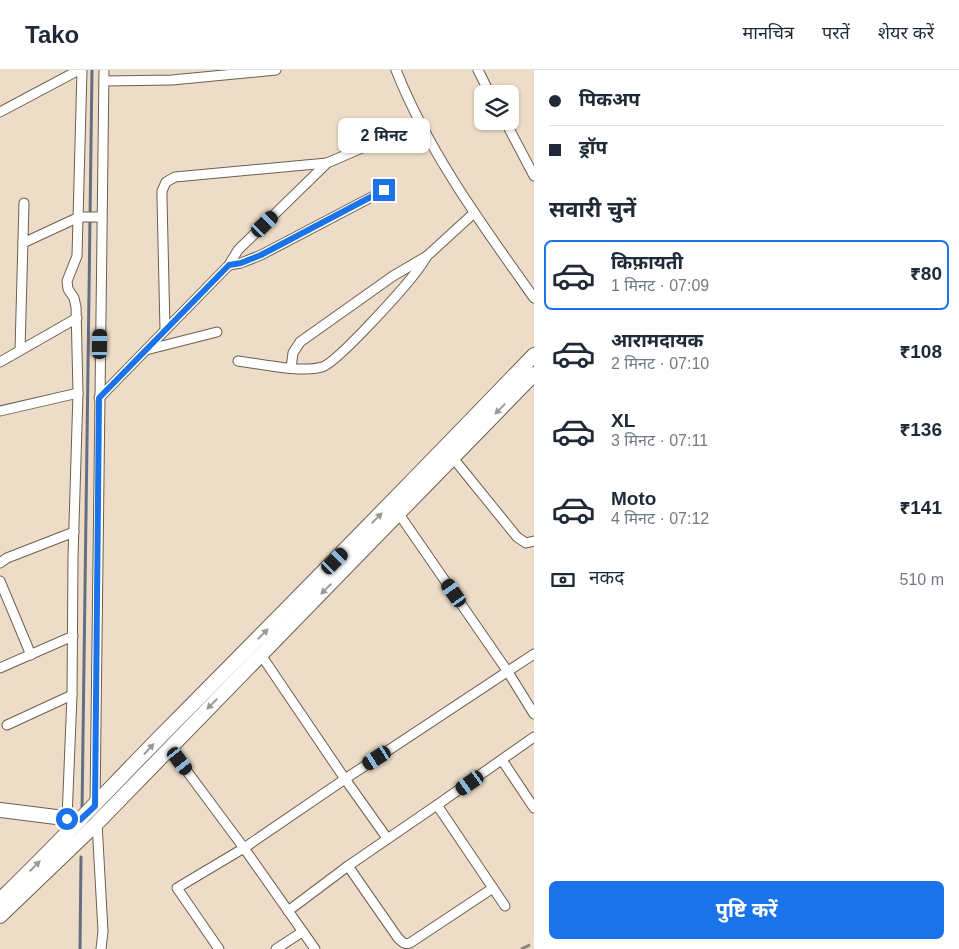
<!DOCTYPE html>
<html lang="hi">
<head>
<meta charset="utf-8">
<style>
  body { margin:0; font-family:Helvetica,"Noto Sans Devanagari",sans-serif; background:#f6f6f7; color:#1f2937; height:100vh; display:flex; flex-direction:column; font-size:19px; white-space:nowrap }
  * { box-sizing:border-box; margin:0 }
  p { font-size:16px; color:#747a83 }
  .icon { flex:none; width:28px; height:28px; fill:none; stroke:currentColor; stroke-width:2; stroke-linecap:round; stroke-linejoin:round }
  .map { position:relative; flex:1; overflow:hidden }
  .side { display:flex; flex-direction:column; background:#fff; width:425px }
  .side>* { flex:none }
  .hud { display:grid; align-content:center; height:110px; padding:0 15px; background:#fff }
  .fabs { position:absolute; left:474px; top:15px; display:grid; gap:10px }
  .fabs a { display:grid; place-items:center; width:45px; height:45px; border-radius:8px; background:#fff; box-shadow:0 1px 4px #0004; font-size:25px }
  .end { position:absolute; width:22px; height:22px; margin:-11px; border:6px solid #1a73e8; background:#fff; box-shadow:0 0 0 2px #fff }
  .from { border-radius:50% }
  .bubble { position:absolute; height:35px; border-radius:8px; background:#fff; box-shadow:0 1px 4px #0004; font-size:16px; font-weight:700; line-height:35px; text-align:center }
  .car { position:absolute; width:15px; height:30px; margin:-15px -8px; border-radius:6px; box-shadow:0 0 4px 1px #0007; background:linear-gradient(#222 24%,#8ab4d8 0 40%,#222 0 76%,#8ab4d8 0 86%,#222 0) }
  .hud b { display:flex; align-items:center; gap:18px; height:48px; font-size:19px }
  .hud b+b { border-top:1px solid #e0e1e3 }
  .hud i { width:12px; height:12px; background:#1f2937 }
  ul { padding:0; list-style:none }
  li { display:flex; align-items:center; gap:15px; height:70px; margin:0 10px 8px; padding:0 5px; border:2px solid transparent; border-radius:8px }
  li div { flex:1 }
  li b { display:block; font-size:19px }
  li em { font-style:normal; font-weight:700 }
  li.active { border-color:#1a73e8 }
  li>.icon { width:45px; height:45px; stroke-width:1.5 }
  h2 { padding:0 15px; font-size:22px; line-height:60px }
  .pay { display:flex; align-items:center; gap:12px; height:55px; padding:0 15px; font-size:19px }
  .pay p { margin-inline-start:auto }
  .button { display:flex; gap:10px; margin-top:auto; padding:10px 15px }
  .button a { flex:1; height:58px; border-radius:8px; background:#1a73e8; color:#fff; font-size:20px; font-weight:700; line-height:58px; text-align:center }
  header { display:flex; align-items:center; gap:30px; box-sizing:border-box; height:70px; padding:0 25px; background:#fff; border-bottom:1px solid #e0e1e3 }
  header strong { font-size:24px }
  nav { display:flex; gap:28px; margin-inline-start:auto; font-size:18px }
  main { display:flex; flex:1; min-height:0 }
  .map>svg:first-child { display:block }
  .lines { fill:none; stroke-linecap:round; stroke-linejoin:round }
  .stream { stroke:#646e80; stroke-width:3 }
  .minor-casing { stroke:#6d5f4d; stroke-width:11 }
  .secondary-casing { stroke:#6d5f4d; stroke-width:16 }
  .minor { stroke:#fff; stroke-width:9 }
  .secondary { stroke:#fff; stroke-width:14 }
  .rail { stroke:#908576; stroke-width:3; stroke-dasharray:10 5; stroke-linecap:butt }
  .oneway { fill:#9b9895 }
  .route { stroke:#1a73e8; stroke-width:6 }
</style>
</head>
<body>
<header>
<strong>Tako</strong>
<nav><a>मानचित्र</a><a>परतें</a><a>शेयर करें</a></nav>
</header>
<main>
<div class="map">
<svg width="534" height="879" viewBox="0 0 534 879">
  <rect width="100%" height="100%" fill="#edddc8"/>
  <g class="lines">
    <g class="stream">
      <path d="M82,742L92,0"/>
      <path d="M80,879L81,787"/>
    </g>
    <g class="minor-casing">
      <g id="minor">
        <path d="M396,0C429,83 483,156 534,228"/>
        <path d="M478,0L490,24"/>
        <path d="M104,11L172,10L276,0"/>
        <path d="M0,42L79,0"/>
        <path d="M505,51L534,106"/>
        <path d="M23,173L79,147H101"/>
        <path d="M229,195L241,193L261,185L385,120"/>
        <path d="M165,260L162,128V121L166,112L175,107L327,93L420,53"/>
        <path d="M20,280L24,133"/>
        <path d="M146,280L217,262"/>
        <path d="M238,291C261,294 301,303 322,297C337,293 404,218 416,202C420,197 423,192 427,186"/>
        <path d="M0,292L77,248"/>
        <path d="M291,298L293,283L300,272L393,206L427,186L474,143"/>
        <path d="M99,328L229,195L238,180L327,93"/>
        <path d="M0,341L78,323"/>
        <path d="M453,388L517,467L526,473L534,471"/>
        <path d="M399,444L508,602L534,644"/>
        <path d="M0,493L7,488L74,462"/>
        <path d="M0,511L31,585"/>
        <path d="M261,585L345,709L387,768"/>
        <path d="M0,598L73,566"/>
        <path d="M7,655L72,625"/>
        <path d="M169,677L244,778L315,879"/>
        <path d="M502,690L534,738"/>
        <path d="M437,735L505,836"/>
        <path d="M95,736L104,0"/>
        <path d="M67,749L72,625L73,487L78,323L76,237L74,228L68,219L67,211L77,186L82,0"/>
        <path d="M97,753L103,861L101,879"/>
        <path d="M348,796L398,868C402,872 404,875 410,873L493,818"/>
        <path d="M288,841L348,796L437,735L534,667"/>
        <path d="M219,879L177,818L244,778L345,709L534,584"/>
        <path d="M276,879L302,862"/>
      </g>
    </g>
    <g class="secondary-casing">
      <g id="secondary">
        <path d="M0,740L80,750"/>
        <path d="M0,830C56,776 107,721 161,666C286,540 411,413 534,285"/>
        <path d="M0,846L97,753L534,304"/>
      </g>
    </g>
    <use href="#minor" class="minor"/>
    <use href="#secondary" class="secondary"/>
    <path class="rail" d="M521,879L534,873"/>
  </g>
  <defs><path id="oneway-solid" d="M-6-.8H1V-3.2L6.5 0L1 3.2V.8H-6Z" transform="scale(1.25)"/></defs>
  <g class="oneway">
    <use href="#oneway-solid" transform="translate(500 339) rotate(134)"/>
    <use href="#oneway-solid" transform="translate(377 448) rotate(-45)"/>
    <use href="#oneway-solid" transform="translate(326 519) rotate(135)"/>
    <use href="#oneway-solid" transform="translate(263 564) rotate(-45)"/>
    <use href="#oneway-solid" transform="translate(212 634) rotate(135)"/>
    <use href="#oneway-solid" transform="translate(149 679) rotate(-47)"/>
    <use href="#oneway-solid" transform="translate(35 796) rotate(-44)"/>
  </g>
  <g class="lines">
    <path class="route" d="M67,749L80,750L95,736L99,328L229,195L241,193L261,185L384,120"/>
  </g>
</svg>
<div class="fabs">
<a><svg class="icon" aria-label="layers" viewBox="0 0 24 24"><path d="M12 4l9 5-9 5-9-5zM3 14l9 5 9-5"/></svg></a>
</div>
<i class="end from" style="left:67px;top:749px"></i>
<i class="end" style="left:384px;top:120px"></i>
<div class="bubble" style="left:338px;top:48px;width:92px">2 मिनट</div>
<i class="car" style="left:265px;top:154px;rotate:46deg"></i>
<i class="car" style="left:100px;top:274px;rotate:1deg"></i>
<i class="car" style="left:335px;top:491px;rotate:45deg"></i>
<i class="car" style="left:454px;top:523px;rotate:325deg"></i>
<i class="car" style="left:377px;top:688px;rotate:237deg"></i>
<i class="car" style="left:180px;top:691px;rotate:143deg"></i>
<i class="car" style="left:470px;top:713px;rotate:235deg"></i>
</div>
<section class="side">
<div class="hud">
<b><i class="from"></i>पिकअप</b>
<b><i></i>ड्रॉप</b>
</div>
<h2>सवारी चुनें</h2>
<ul>
<li class="active"><svg class="icon" aria-label="car" viewBox="0 0 24 24"><path d="M5 17H2v-5l4-1 3-4h7l3 4 3 1v5h-3M9 17h6M6 11h13"/><circle cx="7" cy="17" r="2"/><circle cx="17" cy="17" r="2"/></svg><div><b>किफ़ायती</b><p>1 मिनट · 07:09</p></div><em>₹80</em></li>
<li><svg class="icon" aria-label="car" viewBox="0 0 24 24"><path d="M5 17H2v-5l4-1 3-4h7l3 4 3 1v5h-3M9 17h6M6 11h13"/><circle cx="7" cy="17" r="2"/><circle cx="17" cy="17" r="2"/></svg><div><b>आरामदायक</b><p>2 मिनट · 07:10</p></div><em>₹108</em></li>
<li><svg class="icon" aria-label="car" viewBox="0 0 24 24"><path d="M5 17H2v-5l4-1 3-4h7l3 4 3 1v5h-3M9 17h6M6 11h13"/><circle cx="7" cy="17" r="2"/><circle cx="17" cy="17" r="2"/></svg><div><b>XL</b><p>3 मिनट · 07:11</p></div><em>₹136</em></li>
<li><svg class="icon" aria-label="car" viewBox="0 0 24 24"><path d="M5 17H2v-5l4-1 3-4h7l3 4 3 1v5h-3M9 17h6M6 11h13"/><circle cx="7" cy="17" r="2"/><circle cx="17" cy="17" r="2"/></svg><div><b>Moto</b><p>4 मिनट · 07:12</p></div><em>₹141</em></li>
</ul>
<div class="pay"><svg class="icon" aria-label="cash" viewBox="0 0 24 24"><path d="M3 7h18v10H3z"/><circle cx="12" cy="12" r="2"/></svg>नकद<p>510 m</p></div>
<div class="button"><a>पुष्टि करें</a></div>
</section>
</main>
</body>
</html>
